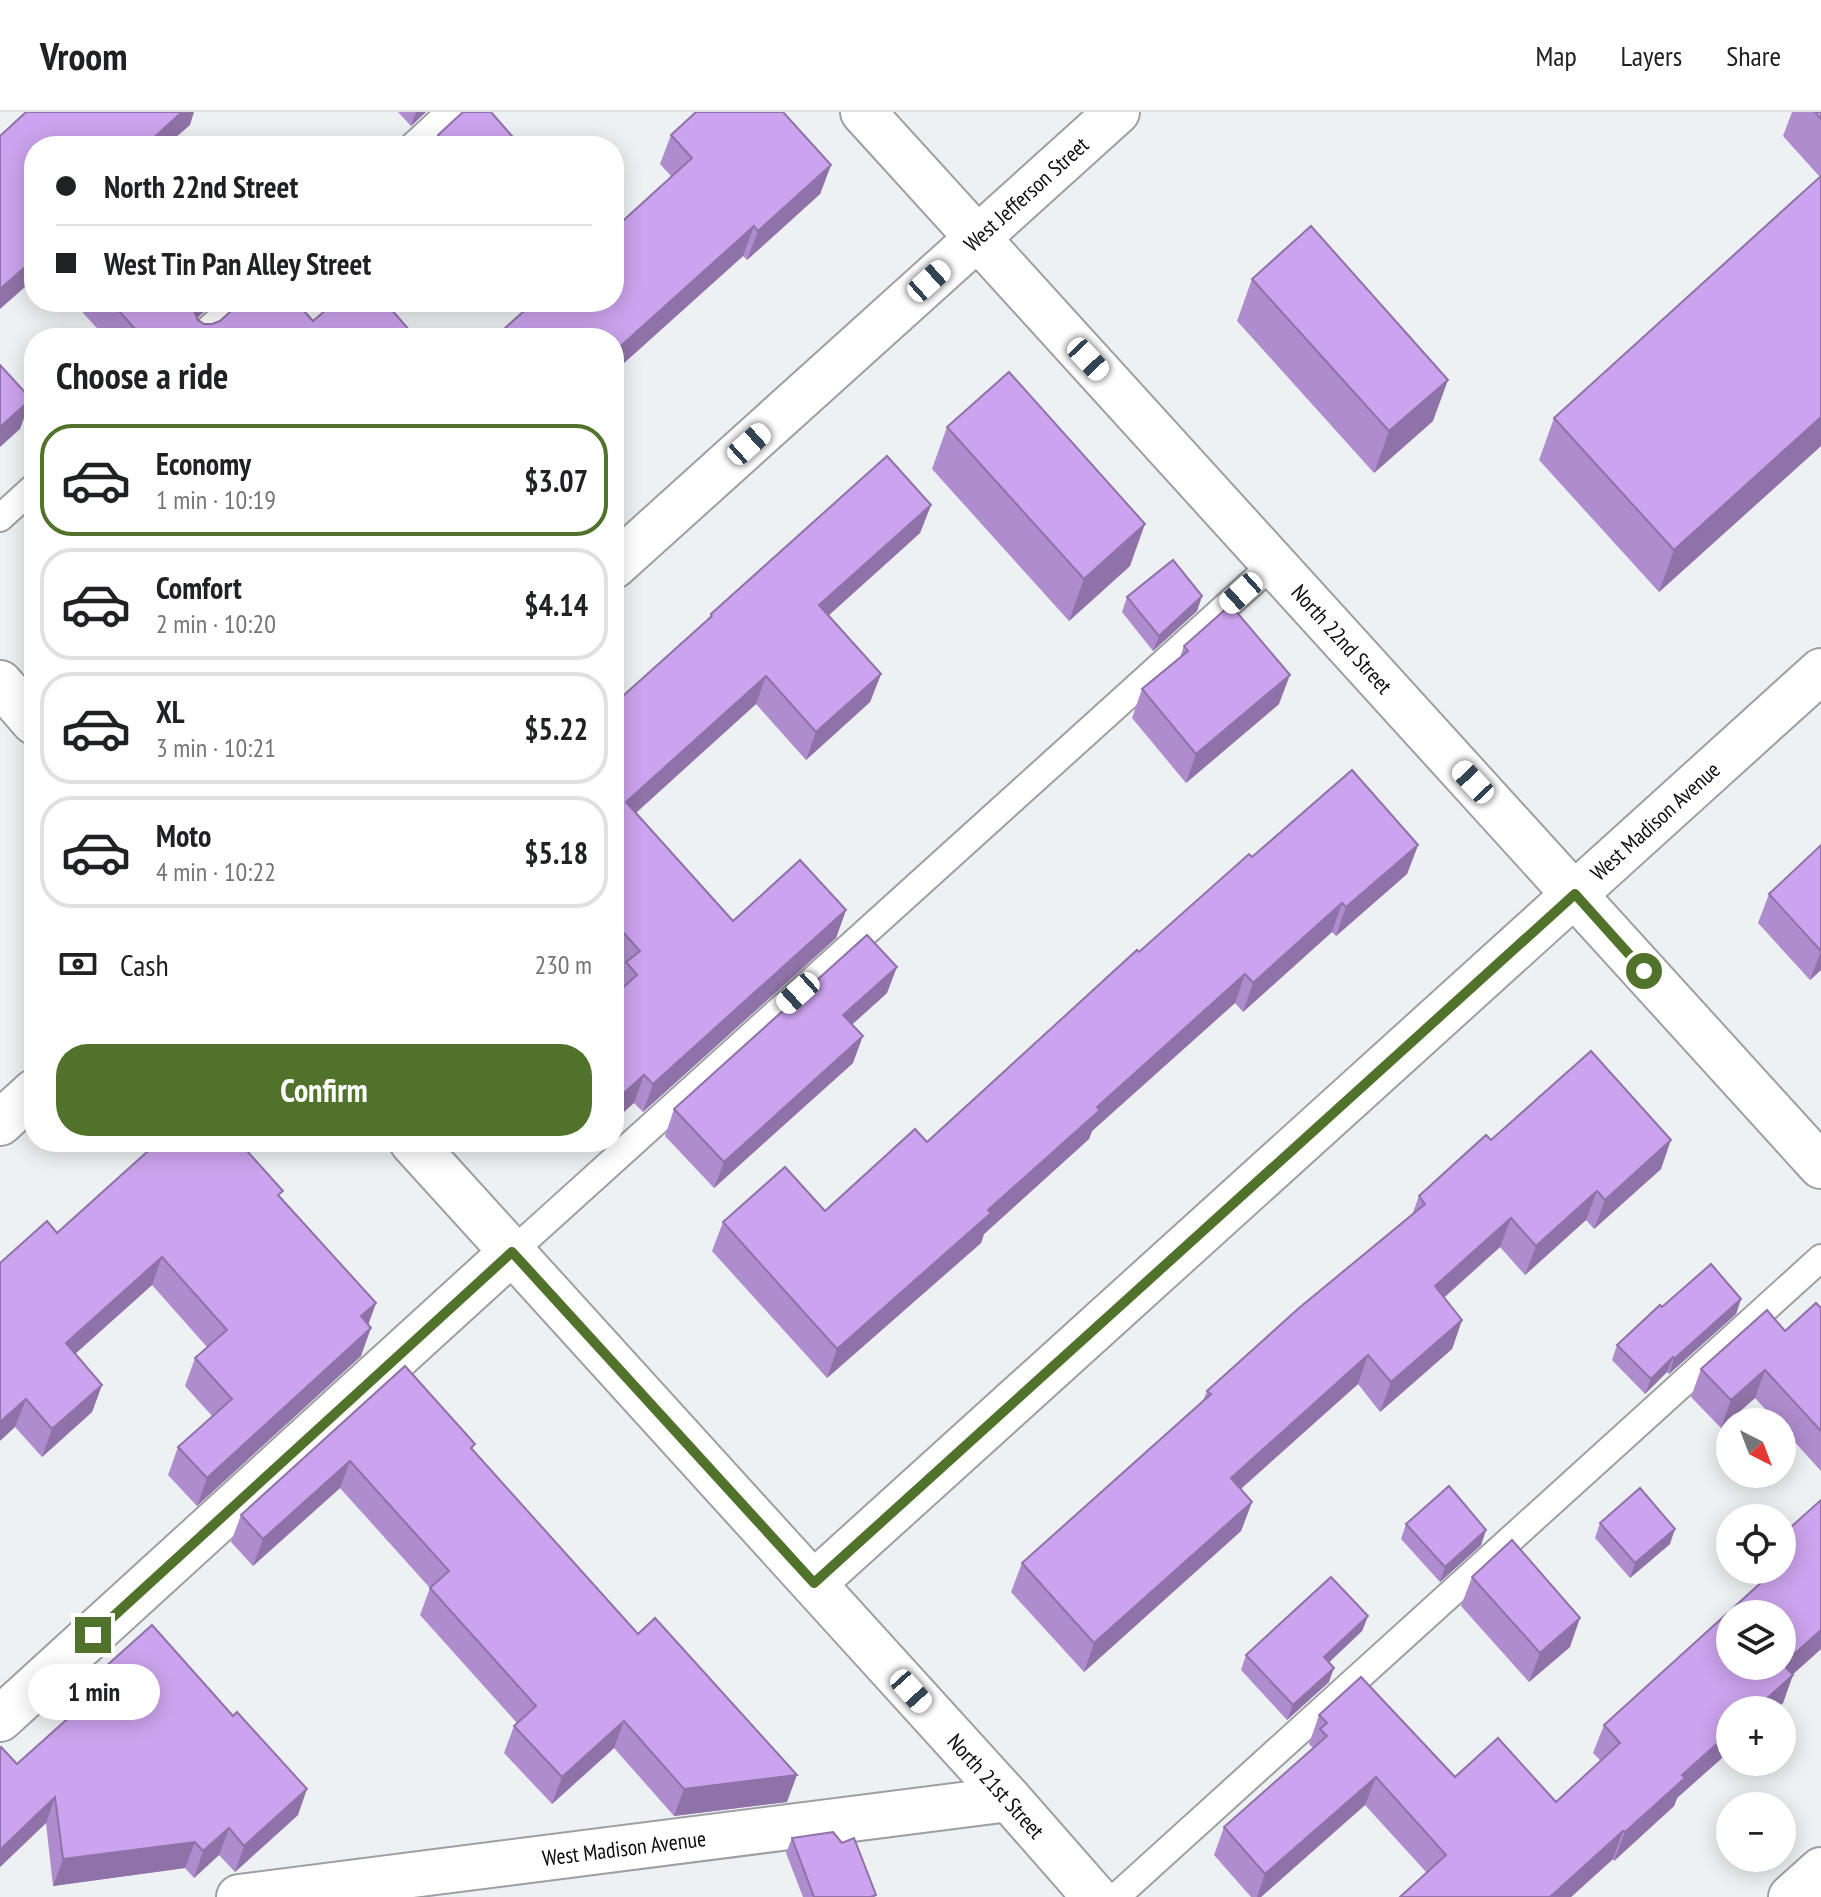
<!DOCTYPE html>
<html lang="en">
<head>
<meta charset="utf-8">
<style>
  body { margin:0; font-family:"PT Sans Narrow",sans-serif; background:#f2f2f2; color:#202124; height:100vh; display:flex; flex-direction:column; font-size:30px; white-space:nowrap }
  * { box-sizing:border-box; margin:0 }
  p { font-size:26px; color:#757577 }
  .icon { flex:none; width:44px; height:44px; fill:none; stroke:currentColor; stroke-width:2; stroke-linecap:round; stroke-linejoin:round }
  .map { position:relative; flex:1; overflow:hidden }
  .drawer { position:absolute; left:24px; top:216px; width:600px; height:824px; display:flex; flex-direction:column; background:#fff; border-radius:32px; box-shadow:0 4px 20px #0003 }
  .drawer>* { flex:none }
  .guide { position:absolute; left:24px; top:24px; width:600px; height:176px; border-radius:32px; box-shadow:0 4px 20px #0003; display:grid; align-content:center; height:176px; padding:0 32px; background:#fff }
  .needle { width:52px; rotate:138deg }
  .controls { position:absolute; left:1716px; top:1296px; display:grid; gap:16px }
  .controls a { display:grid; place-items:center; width:80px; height:80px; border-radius:50%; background:#fff; box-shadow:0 4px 20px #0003; font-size:40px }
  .end { position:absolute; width:36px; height:36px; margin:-18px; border:10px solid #50722a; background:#fff; box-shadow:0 0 0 4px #fff }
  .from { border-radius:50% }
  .bubble { position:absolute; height:56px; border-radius:28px; background:#fff; box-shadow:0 4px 20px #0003; font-size:26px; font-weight:700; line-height:56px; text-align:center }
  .car { position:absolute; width:24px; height:48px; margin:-24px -12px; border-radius:10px; box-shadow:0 0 6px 2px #0007; background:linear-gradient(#fff 24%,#345 0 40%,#fff 0 76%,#345 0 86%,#fff 0) }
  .guide b { display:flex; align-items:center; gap:28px; height:76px; font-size:30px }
  .guide b+b { border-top:2px solid #e0e0e0 }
  .guide i { width:20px; height:20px; background:#202124 }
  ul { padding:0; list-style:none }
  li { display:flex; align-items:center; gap:24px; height:112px; margin:0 16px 12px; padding:0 16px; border:4px solid #e0e0e0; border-radius:32px }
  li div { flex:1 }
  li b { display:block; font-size:30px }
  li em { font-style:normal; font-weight:700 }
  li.current { border-color:#50722a }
  li>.icon { width:72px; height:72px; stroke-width:1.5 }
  h2 { padding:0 32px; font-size:36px; line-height:96px }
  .pay { display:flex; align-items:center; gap:20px; height:88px; padding:0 32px; font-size:30px }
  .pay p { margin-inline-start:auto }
  .primary-button { display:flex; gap:16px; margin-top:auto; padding:16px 32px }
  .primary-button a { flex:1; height:92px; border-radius:32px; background:#50722a; color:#fff; font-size:32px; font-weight:700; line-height:92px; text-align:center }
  header { display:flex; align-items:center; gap:48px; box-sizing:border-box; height:112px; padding:0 40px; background:#fff; border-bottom:2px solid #e0e0e0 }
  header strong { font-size:38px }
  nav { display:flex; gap:44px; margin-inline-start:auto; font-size:28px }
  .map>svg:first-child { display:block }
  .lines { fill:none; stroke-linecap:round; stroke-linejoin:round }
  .service-casing { stroke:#9d9fa2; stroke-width:30 }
  .minor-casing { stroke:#9d9fa2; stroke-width:48 }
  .service { stroke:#fff; stroke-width:26 }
  .minor { stroke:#fff; stroke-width:44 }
  .wall { fill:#af8ccd }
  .shaded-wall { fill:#8f72a7 }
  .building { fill:#cca3ee; stroke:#8f72a7; stroke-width:2; fill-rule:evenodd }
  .route { stroke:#50722a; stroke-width:10 }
  .labels { text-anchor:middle; stroke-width:8; stroke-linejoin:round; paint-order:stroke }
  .street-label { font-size:22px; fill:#0c0d0d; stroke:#fff }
</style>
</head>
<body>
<header>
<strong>Vroom</strong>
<nav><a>Map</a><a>Layers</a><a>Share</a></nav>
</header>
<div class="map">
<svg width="1821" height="1785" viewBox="0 0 1821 1785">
  <rect width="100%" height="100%" fill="#eef1f3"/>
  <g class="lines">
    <g class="service-casing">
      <g id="service">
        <path d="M413,34L450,0"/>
        <path d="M199,226L239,190"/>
        <path d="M0,406L34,375"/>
        <path d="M512,1140L1273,452"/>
        <path d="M1116,1785L1821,1146"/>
      </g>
    </g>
    <g class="minor-casing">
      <g id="minor">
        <path d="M863,0L1821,1054"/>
        <path d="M614,454L1117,0"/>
        <path d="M0,571L34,610"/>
        <path d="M0,1011L34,980"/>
        <path d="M412,1030L1009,1687L1095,1785"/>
        <path d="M814,1471L1821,559"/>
        <path d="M0,1607L512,1140"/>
        <path d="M239,1785L1009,1687"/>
        <path d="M1791,1785L1821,1758"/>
      </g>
    </g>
    <use href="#service" class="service"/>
    <use href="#minor" class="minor"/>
  </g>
  <g class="wall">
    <path d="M398,0H426L411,14Z"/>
    <path d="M1792,0H1821V334L1659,480L1539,348L1554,306L1820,65L1783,24Z"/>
    <path d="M438,23L509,34H434Z"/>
    <path d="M671,23L831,53L820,82L747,148L743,144L614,260V226L672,65L660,52Z"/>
    <path d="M1252,167L1433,309L1374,361L1237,209Z"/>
    <path d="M73,190H215L197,206L198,208L204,212H212L313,209L416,226H106Z"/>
    <path d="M947,315L1130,454L1069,509L932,357Z"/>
    <path d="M931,393L920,421L828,504L881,562L870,590L806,648L756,592L635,701L733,809L846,798L836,826L643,1000L634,991L618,880L616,879L623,860L614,850V592L709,506L711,502Z"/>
    <path d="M1202,484L1197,499L1153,539L1122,500L1127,485Z"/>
    <path d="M1184,534L1279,592L1186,671L1132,606L1142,577L1180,545Z"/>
    <path d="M1418,733L1407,762L1336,824L1332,820L1243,900L1235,891L1092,1019L1089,1027L984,1122L981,1131L827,1266L712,1139L723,1110L825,1099L927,1030L1139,840L1252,745Z"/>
    <path d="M1821,733V858L1810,868L1758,811L1769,782Z"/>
    <path d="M887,881L852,912L853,951L714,1076L665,1024L674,997Z"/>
    <path d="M1491,1028L1661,1057L1594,1117L1586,1108L1525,1163L1500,1135L1444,1186L1462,1208L1452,1237L1380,1300L1358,1272L1241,1377L1252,1390L1241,1419L1084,1560L1011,1480L1022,1451L1203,1289L1207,1279L1412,1103L1419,1084Z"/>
    <path d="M573,1030H590L580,1039Z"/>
    <path d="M280,1085L376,1191L368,1212L361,1244L197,1394L168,1363L178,1335L212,1304L185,1274L195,1246L207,1235L152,1173L75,1242L102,1273L92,1300L42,1345L15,1315L57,1121Z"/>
    <path d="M1741,1187L1736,1202L1669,1262L1667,1260L1645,1282L1612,1248L1617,1233L1662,1195Z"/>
    <path d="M1821,1196V1359L1782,1316V1310H1777L1755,1286L1721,1316L1691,1285L1701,1257L1785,1219Z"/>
    <path d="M405,1254L473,1338L787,1690L674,1704L614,1636L552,1692L504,1641L514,1614L517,1611L420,1503L430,1476L340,1376L253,1454L231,1430L241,1403Z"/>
    <path d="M1600,1411L1670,1432L1630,1466L1595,1426Z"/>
    <path d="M1406,1412L1486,1418L1481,1433L1440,1470L1401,1427Z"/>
    <path d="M1757,1458H1782L1821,1537L1793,1562L1783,1591L1677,1686L1674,1694L1614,1749L1613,1747L1571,1785H1400L1427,1761L1365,1693L1261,1785H1251L1214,1743L1224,1715L1313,1636L1309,1632L1319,1603L1455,1665L1556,1690L1601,1649L1593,1641L1604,1613L1759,1473L1754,1468Z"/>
    <path d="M1472,1465L1570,1535L1529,1570L1461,1494Z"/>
    <path d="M1368,1504L1362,1519L1329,1550V1570L1287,1608L1241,1558L1246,1543Z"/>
    <path d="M104,1556L298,1703L235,1760L219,1743L194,1766L185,1756L53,1774L46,1711L0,1755V1636L17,1652L95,1582Z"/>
    <path d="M792,1726L876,1783L875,1785H803L786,1741Z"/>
  </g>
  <g class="shaded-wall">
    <path d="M182,0H194L190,13L166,34H148L150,29Z"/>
    <path d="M416,0H426L411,14Z"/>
    <path d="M512,24L509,34H501Z"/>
    <path d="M831,53L820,82L747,148L758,119Z"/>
    <path d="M754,114L743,144L614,260V240Z"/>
    <path d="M34,147V167L0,197V177Z"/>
    <path d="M195,190H215L188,214Z"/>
    <path d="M1448,268L1433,309L1374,361L1389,319Z"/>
    <path d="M31,287L20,317L0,335V315Z"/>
    <path d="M1821,305V334L1659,480L1674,438Z"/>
    <path d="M931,393L920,421L809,521L819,493Z"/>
    <path d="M1145,412L1130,454L1069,509L1084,467Z"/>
    <path d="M1202,484L1197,499L1153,539L1159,524Z"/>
    <path d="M881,562L870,590L806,648L816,620Z"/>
    <path d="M1290,563L1279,592L1186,671L1196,642Z"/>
    <path d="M766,564L756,592L616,719L626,690Z"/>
    <path d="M1418,733L1407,762L1336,824L1346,795Z"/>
    <path d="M1342,791L1332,820L1243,900L1253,871Z"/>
    <path d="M846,798L836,826L643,1000L653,972Z"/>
    <path d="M1821,839V858L1810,868Z"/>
    <path d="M897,855L887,881L834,929L843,903Z"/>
    <path d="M1245,862L1235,891L1092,1019L1089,1027L984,1122L981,1131L827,1266L837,1237L1097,995Z"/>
    <path d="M863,924L853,951L714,1076L724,1050Z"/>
    <path d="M644,963L634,991L614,1009V990Z"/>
    <path d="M1671,1028L1661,1057L1594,1117L1605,1088Z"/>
    <path d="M584,1030H590L580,1039Z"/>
    <path d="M1597,1079L1586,1108L1525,1163L1536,1134Z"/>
    <path d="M1511,1106L1500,1135L1424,1203L1435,1174Z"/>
    <path d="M162,1145L152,1173L56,1259L66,1231Z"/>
    <path d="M1741,1187L1736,1202L1669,1262L1674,1247Z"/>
    <path d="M376,1191L366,1219L361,1204Z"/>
    <path d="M1462,1208L1452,1237L1380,1300L1391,1270Z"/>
    <path d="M371,1216L361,1244L197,1394L207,1366Z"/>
    <path d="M1368,1243L1358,1272L1220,1395L1231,1366Z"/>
    <path d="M1673,1245L1667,1260L1645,1282L1651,1267Z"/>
    <path d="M1765,1258L1755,1286L1721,1316L1731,1288Z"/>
    <path d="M102,1273L92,1300L42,1345L52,1317Z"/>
    <path d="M26,1287L15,1315L0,1329V1310Z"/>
    <path d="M350,1349L340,1376L253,1454L263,1427Z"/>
    <path d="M1252,1390L1241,1419L1084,1560L1094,1531Z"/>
    <path d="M1675,1417L1670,1432L1630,1466L1635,1451Z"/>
    <path d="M1486,1418L1481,1433L1440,1470L1445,1455Z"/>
    <path d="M1368,1504L1362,1519L1319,1560L1324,1545Z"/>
    <path d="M1580,1506L1570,1535L1529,1570L1540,1541Z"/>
    <path d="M1821,1518V1537L1773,1580L1783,1552Z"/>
    <path d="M1334,1556L1329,1570L1287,1608L1293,1593Z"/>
    <path d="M1793,1563L1783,1591L1775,1598H1754Z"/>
    <path d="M624,1609L614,1636L552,1692L562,1665Z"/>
    <path d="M1730,1620V1639L1677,1686L1674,1694L1614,1749L1625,1720L1682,1663Z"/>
    <path d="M797,1663L787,1690L674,1704L684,1677Z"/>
    <path d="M1376,1665L1365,1693L1261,1785H1257L1265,1762Z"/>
    <path d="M307,1677L298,1703L235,1760L244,1734Z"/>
    <path d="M55,1685L46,1711L0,1755V1738Z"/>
    <path d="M229,1716L219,1743L194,1766L203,1739Z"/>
    <path d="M1623,1719L1613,1747L1571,1785H1550Z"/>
    <path d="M195,1730L185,1756L53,1774L63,1747Z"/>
  </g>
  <g class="building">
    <path d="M26,0H182L150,29L155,34H34V147L0,177V24Z"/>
    <path d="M463,0H491L512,24L501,34H447L438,23Z"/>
    <path d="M696,0H783L831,53L758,119L754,114L614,240V226H494L534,190H614V117L692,46L671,23Z"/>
    <path d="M1815,0H1821V7Z"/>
    <path d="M1821,64V305L1674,438L1554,306Z"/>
    <path d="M1311,114L1448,268L1389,319L1252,167Z"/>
    <path d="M111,190H195L194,199L198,208L204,212H212L220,209L241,190H296L313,209L335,190H385L416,226H143Z"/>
    <path d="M0,253L31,287L0,315Z"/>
    <path d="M1009,260L1145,412L1084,467L947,315Z"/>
    <path d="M887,344L931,393L819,493L881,562L816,620L766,564L626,690L733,809L800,748L846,798L653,972L644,963L614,990V884L637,863L626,850L640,839L614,810V592L712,504L711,502Z"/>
    <path d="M1173,448L1202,484L1159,524L1127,485Z"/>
    <path d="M1228,495L1232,500L1235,498L1290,563L1196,642L1142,577L1188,539L1184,534Z"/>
    <path d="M1352,658L1418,733L1346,795L1342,791L1253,871L1245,862L1097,995L1100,998L988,1098L991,1101L837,1237L723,1110L785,1055L825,1099L915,1017L927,1030L1137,838L1139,840L1249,742L1252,745Z"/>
    <path d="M1821,733V839L1769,782Z"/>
    <path d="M867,823L897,855L843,903L863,924L724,1050L674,997Z"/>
    <path d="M1591,939L1671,1028L1605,1088L1597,1079L1536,1134L1511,1106L1435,1174L1462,1208L1391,1270L1368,1243L1231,1366L1252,1390L1094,1531L1022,1451L1211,1282L1207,1279L1299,1196L1425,1092L1419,1084L1486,1023L1491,1028Z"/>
    <path d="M158,1030H239L283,1079L278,1083L376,1191L361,1204L371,1216L207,1366L178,1335L232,1287L195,1246L227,1218L162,1145L66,1231L102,1273L52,1317L26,1287L0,1310V1151L47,1109L57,1121Z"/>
    <path d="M1711,1152L1741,1187L1674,1247L1673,1245L1651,1267L1617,1233L1660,1193L1662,1195Z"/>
    <path d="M1816,1191L1821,1196V1319L1765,1258L1731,1288L1701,1257L1767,1198L1785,1219Z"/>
    <path d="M405,1254L475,1332L471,1336L638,1522L655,1506L797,1663L684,1677L624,1609L562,1665L514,1614L536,1594L430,1476L449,1459L350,1349L263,1427L241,1403Z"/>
    <path d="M1449,1374L1486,1418L1445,1455L1406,1412Z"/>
    <path d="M1640,1376L1675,1417L1635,1451L1600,1411Z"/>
    <path d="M1821,1388V1518L1783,1552L1793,1563L1754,1598H1730V1620L1682,1663L1685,1666L1625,1720L1623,1719L1550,1785H1400L1446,1743L1376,1665L1265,1762L1224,1715L1327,1624L1320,1617L1327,1611L1319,1603L1361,1565L1455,1665L1498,1626L1556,1690L1620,1631L1604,1613L1775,1458H1782V1423ZM1730,1502H1782V1554H1730Z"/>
    <path d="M1512,1428L1580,1506L1540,1541L1472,1465Z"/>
    <path d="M1331,1465L1368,1504L1324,1545L1334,1556L1293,1593L1246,1543Z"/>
    <path d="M152,1513L233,1604L237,1600L307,1677L244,1734L229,1716L203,1739L195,1730L63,1747L55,1685L0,1738V1636L1,1635L17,1652L113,1566L104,1556Z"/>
    <path d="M833,1720L842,1731L854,1726L876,1783L870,1785H814L792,1726Z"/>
  </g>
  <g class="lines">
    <path class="route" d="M93,1523L512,1140L814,1471L1575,782L1644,859"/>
  </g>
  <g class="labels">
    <g class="street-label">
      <text transform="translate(1026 82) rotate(-42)" y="8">West Jefferson Street</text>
      <text transform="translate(1342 527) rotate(48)" y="8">North 22nd Street</text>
      <text transform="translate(1655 709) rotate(-42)" y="8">West Madison Avenue</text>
      <text transform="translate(996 1674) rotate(48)" y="8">North 21st Street</text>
      <text transform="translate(624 1736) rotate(-7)" y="8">West Madison Avenue</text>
    </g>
  </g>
</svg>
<div class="controls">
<a><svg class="needle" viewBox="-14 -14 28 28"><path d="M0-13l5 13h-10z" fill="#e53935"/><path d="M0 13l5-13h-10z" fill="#757577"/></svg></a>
<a><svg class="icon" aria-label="locate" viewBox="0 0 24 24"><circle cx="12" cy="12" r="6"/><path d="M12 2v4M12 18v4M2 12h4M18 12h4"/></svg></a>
<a><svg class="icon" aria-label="layers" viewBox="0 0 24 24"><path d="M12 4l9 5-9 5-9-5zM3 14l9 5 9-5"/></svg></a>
<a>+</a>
<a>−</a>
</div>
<i class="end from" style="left:1644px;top:859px"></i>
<i class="end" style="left:93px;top:1523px"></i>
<div class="bubble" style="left:28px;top:1552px;width:132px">1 min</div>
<i class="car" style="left:929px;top:169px;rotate:48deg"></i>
<i class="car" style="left:1088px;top:247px;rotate:137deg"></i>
<i class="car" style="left:749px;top:332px;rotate:48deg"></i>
<i class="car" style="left:1241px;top:481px;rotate:228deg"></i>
<i class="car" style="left:1473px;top:670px;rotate:317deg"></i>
<i class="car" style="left:798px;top:881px;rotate:228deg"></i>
<i class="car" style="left:911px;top:1579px;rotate:138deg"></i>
<div class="guide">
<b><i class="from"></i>North 22nd Street</b>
<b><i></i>West Tin Pan Alley Street</b>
</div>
<section class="drawer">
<h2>Choose a ride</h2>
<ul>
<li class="current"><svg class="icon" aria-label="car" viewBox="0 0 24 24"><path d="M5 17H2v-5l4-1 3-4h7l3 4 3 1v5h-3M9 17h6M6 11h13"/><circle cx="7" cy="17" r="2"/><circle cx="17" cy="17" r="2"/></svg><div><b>Economy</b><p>1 min · 10:19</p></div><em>$3.07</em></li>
<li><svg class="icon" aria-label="car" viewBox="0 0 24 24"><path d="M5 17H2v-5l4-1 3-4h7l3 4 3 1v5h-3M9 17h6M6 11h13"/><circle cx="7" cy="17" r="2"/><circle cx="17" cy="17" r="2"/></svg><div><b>Comfort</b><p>2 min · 10:20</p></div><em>$4.14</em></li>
<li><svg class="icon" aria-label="car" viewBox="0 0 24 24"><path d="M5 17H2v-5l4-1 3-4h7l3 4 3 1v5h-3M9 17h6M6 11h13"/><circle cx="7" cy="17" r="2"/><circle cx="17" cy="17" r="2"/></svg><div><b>XL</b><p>3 min · 10:21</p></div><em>$5.22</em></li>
<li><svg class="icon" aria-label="car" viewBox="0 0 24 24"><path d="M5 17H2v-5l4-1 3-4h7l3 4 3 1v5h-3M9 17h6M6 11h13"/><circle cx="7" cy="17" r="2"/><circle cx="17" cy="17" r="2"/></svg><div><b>Moto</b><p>4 min · 10:22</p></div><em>$5.18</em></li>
</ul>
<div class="pay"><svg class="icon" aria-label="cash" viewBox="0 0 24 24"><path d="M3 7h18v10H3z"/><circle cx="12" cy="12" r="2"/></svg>Cash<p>230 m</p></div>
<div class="primary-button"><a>Confirm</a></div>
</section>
</div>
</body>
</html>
